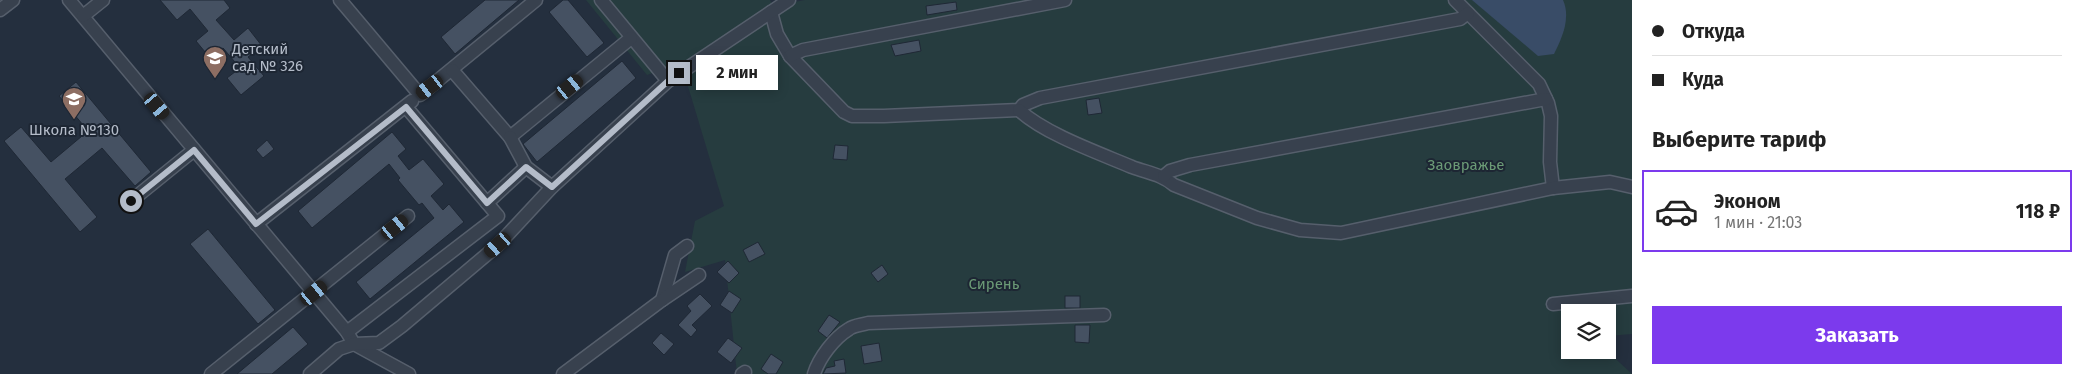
<!DOCTYPE html>
<html lang="ru">
<head>
<meta charset="utf-8">
<style>
  body { margin:0; font-family:"Fira Sans",sans-serif; background:#f2f2f2; color:#222; height:100vh; display:flex; flex-direction:column; font-size:19px; white-space:nowrap }
  * { box-sizing:border-box; margin:0 }
  p { font-size:16px; color:#767676 }
  .icon { flex:none; width:28px; height:28px; fill:none; stroke:currentColor; stroke-width:2; stroke-linecap:round; stroke-linejoin:round }
  .map { position:relative; flex:1; overflow:hidden }
  .panel { display:flex; flex-direction:column; background:#fff; width:450px }
  .panel>* { flex:none }
  .hud { display:grid; align-content:center; height:110px; padding:0 20px; background:#fff }
  .fabs { position:absolute; left:1561px; top:304px; display:grid; gap:10px }
  .fabs a { display:grid; place-items:center; width:55px; height:55px; border-radius:0px; background:#fff; box-shadow:0 2px 12px #0003; font-size:25px }
  .end { position:absolute; width:22px; height:22px; margin:-11px; border:6px solid #b4bcc9; background:#111; box-shadow:0 0 0 2px #111 }
  .from { border-radius:50% }
  .bubble { position:absolute; height:35px; border-radius:0px; background:#fff; box-shadow:0 2px 12px #0003; font-size:16px; font-weight:700; line-height:35px; text-align:center }
  .car { position:absolute; width:15px; height:30px; margin:-15px -8px; border-radius:6px; box-shadow:0 0 4px 1px #0007; background:linear-gradient(#222 24%,#8ab4d8 0 40%,#222 0 76%,#8ab4d8 0 86%,#222 0) }
  .hud b { display:flex; align-items:center; gap:18px; height:48px; font-size:19px }
  .hud b+b { border-top:1px solid #e0e0e0 }
  .hud i { width:12px; height:12px; background:#222 }
  ul { padding:0; list-style:none }
  li { display:flex; align-items:center; gap:15px; height:82px; margin:0 10px 8px; padding:0 10px; border:2px solid transparent; border-radius:0px }
  li div { flex:1 }
  li b { display:block; font-size:19px }
  li em { font-style:normal; font-weight:700 }
  li.current { border-color:#7c3aed }
  li>.icon { width:45px; height:45px; stroke-width:1.5 }
  h2 { padding:0 20px; font-size:22px; line-height:60px }
  .button { display:flex; gap:10px; margin-top:auto; padding:10px 20px }
  .button a { flex:1; height:58px; border-radius:0px; background:#7c3aed; color:#fff; font-size:20px; font-weight:700; line-height:58px; text-align:center }
  main { display:flex; flex:1; min-height:0 }
  .map>svg:first-child { display:block }
  .green { fill:#263c3f }
  .water { fill:#394c67 }
  .building { fill:#455162; stroke:#1f2835 }
  .lines { fill:none; stroke-linecap:round; stroke-linejoin:round }
  .minor-casing { stroke:#565f6c; stroke-width:15 }
  .minor { stroke:#38414e; stroke-width:12 }
  .route { stroke:#b4bcc9; stroke-width:6 }
  .labels { text-anchor:middle; stroke-width:4; stroke-linejoin:round; paint-order:stroke }
  .poi-label { font-size:15px; fill:#b4bcc9; stroke:#1d2633; text-anchor:start }
  .park-label { font-size:15px; fill:#6b9a76; stroke:#1d2633 }
</style>
</head>
<body>
<main>
<div class="map">
<svg width="1632" height="374" viewBox="0 0 1632 374">
  <rect width="100%" height="100%" fill="#242f3e"/>
  <path class="green" d="M586,0H770L773,6L805,0H1632V334L1608,336V312H1570V350H1606L1632,374H737L725,260L685,272L695,221L724,206L681,63L647,75Z"/>
  <path class="water" d="M1472,0H1563C1571,18 1562,38 1554,54L1538,56Z"/>
  <g class="building">
    <path d="M160,0H224L230,8L216,20L234,40L248,28L262,46L248,57L264,76L241,95L227,78L240,68L223,48L210,58L196,41L208,31L190,9L177,20Z"/>
    <path d="M485,0H519L455,54L441,37Z"/>
    <path d="M563,0H568L604,43L587,57L549,12Z"/>
    <path d="M956,2L957,10L927,15L926,6Z"/>
    <path d="M919,40L921,51L895,56L891,45Z"/>
    <path d="M622,61L636,78L537,162L523,144Z"/>
    <path d="M76,82L151,172L135,186L102,148L65,179L97,217L80,232L4,141L21,127L51,162L88,131L59,96Z"/>
    <path d="M1099,98L1102,113L1088,115L1086,100Z"/>
    <path d="M392,132L406,149L398,156L409,170L423,159L444,184L431,196L443,210L449,204L464,222L370,299L356,282L434,218L422,203L419,205L398,180L400,178L389,164L312,228L298,211Z"/>
    <path d="M267,140L274,149L263,158L256,150Z"/>
    <path d="M835,145L848,146L847,160L833,159Z"/>
    <path d="M208,229L275,310L258,324L190,244Z"/>
    <path d="M758,242L765,254L749,262L743,250Z"/>
    <path d="M728,261L739,273L729,283L717,272Z"/>
    <path d="M882,265L888,274L878,282L871,273Z"/>
    <path d="M729,291L741,299L732,313L720,305Z"/>
    <path d="M700,294L712,306L692,325L697,330L691,337L678,325L691,311L687,306Z"/>
    <rect x="1065" y="296" width="15" height="12"/>
    <path d="M829,315L840,322L827,338L818,331Z"/>
    <path d="M1075,325H1090L1089,343L1075,342Z"/>
    <path d="M293,327L308,344L272,374H237Z"/>
    <path d="M661,333L674,344L664,355L652,343Z"/>
    <path d="M728,338L742,348L731,363L717,352Z"/>
    <path d="M879,343L882,361L864,364L861,346Z"/>
    <path d="M771,354L783,362L776,374H768L761,369Z"/>
    <path d="M844,359L846,373L823,374L826,368L835,366L834,361Z"/>
  </g>
  <g class="lines">
    <g class="minor-casing">
      <g id="minor">
        <path d="M69,0L347,332L354,344L409,374"/>
        <path d="M340,0L420,95L536,0"/>
        <path d="M601,0L668,81"/>
        <path d="M1455,0L1539,84L1548,103L1551,116L1550,162L1553,188"/>
        <path d="M0,10L13,0"/>
        <path d="M771,12L777,34L790,56L844,112L852,116H884L1019,110L1023,105L1040,98L1460,19L1468,13"/>
        <path d="M83,16L103,0"/>
        <path d="M790,56L803,50L1065,0"/>
        <path d="M452,70L510,137L631,38"/>
        <path d="M1019,110C1045,134 1099,153 1132,167C1148,173 1161,174 1174,185L1257,218L1300,230L1341,233L1553,188L1610,182L1632,187"/>
        <path d="M510,137L526,167L552,187"/>
        <path d="M1164,176L1170,171L1190,165L1546,99"/>
        <path d="M131,201L194,150"/>
        <path d="M487,203L526,167"/>
        <path d="M256,224L412,101"/>
        <path d="M662,300L675,255L687,246"/>
        <path d="M1553,304L1632,296"/>
        <path d="M347,332L498,216L406,107"/>
        <path d="M211,374L408,216"/>
        <path d="M310,374L339,349L354,344L379,343L402,326L498,245L552,187L668,81L789,0"/>
        <path d="M563,374L662,300L699,275"/>
        <path d="M742,374L745,372"/>
        <path d="M814,374C819,358 834,338 849,329C854,325 862,325 868,323L1104,315"/>
      </g>
    </g>
    <use href="#minor" class="minor"/>
  </g>
  <g class="lines">
    <path class="route" d="M131,201L194,150L256,224L406,107L487,203L526,167L552,187L668,81L679,73"/>
  </g>
  <defs>
    <g id="school-pin" transform="scale(1.25)"><path d="M0 17L-7.5 6A9.5 9.5 0 1 1 7.5 6Z" fill="#8d6e63" stroke="#1d2633"/><path d="M0-5L7-2L0 1L-7-2ZM-4 1L0 2.5L4 1V4Q0 6-4 4Z" fill="#fff"/></g>
  </defs>
  <g fill-rule="evenodd">
    <use href="#school-pin" x="215" y="58"/>
    <use href="#school-pin" x="74" y="99"/>
  </g>
  <g class="labels">
    <g class="poi-label">
      <text x="232" y="54">Детский<tspan x="232" dy="17">сад № 326</tspan></text>
      <text x="74" y="135" text-anchor="middle">Школа №130</text>
    </g>
    <g class="park-label">
      <text x="1466" y="170">Заовражье</text>
      <text x="994" y="289">Сирень</text>
    </g>
  </g>
</svg>
<div class="fabs">
<a><svg class="icon" aria-label="layers" viewBox="0 0 24 24"><path d="M12 4l9 5-9 5-9-5zM3 14l9 5 9-5"/></svg></a>
</div>
<i class="end from" style="left:131px;top:201px"></i>
<i class="end" style="left:679px;top:73px"></i>
<div class="bubble" style="left:696px;top:55px;width:82px">2 мин</div>
<i class="car" style="left:430px;top:87px;rotate:233deg"></i>
<i class="car" style="left:570px;top:87px;rotate:51deg"></i>
<i class="car" style="left:157px;top:106px;rotate:140deg"></i>
<i class="car" style="left:395px;top:227px;rotate:51deg"></i>
<i class="car" style="left:498px;top:245px;rotate:229deg"></i>
<i class="car" style="left:314px;top:293px;rotate:51deg"></i>
</div>
<section class="panel">
<div class="hud">
<b><i class="from"></i>Откуда</b>
<b><i></i>Куда</b>
</div>
<h2>Выберите тариф</h2>
<ul>
<li class="current"><svg class="icon" aria-label="car" viewBox="0 0 24 24"><path d="M5 17H2v-5l4-1 3-4h7l3 4 3 1v5h-3M9 17h6M6 11h13"/><circle cx="7" cy="17" r="2"/><circle cx="17" cy="17" r="2"/></svg><div><b>Эконом</b><p>1 мин · 21:03</p></div><em>118 ₽</em></li>
</ul>
<div class="button"><a>Заказать</a></div>
</section>
</main>
</body>
</html>
